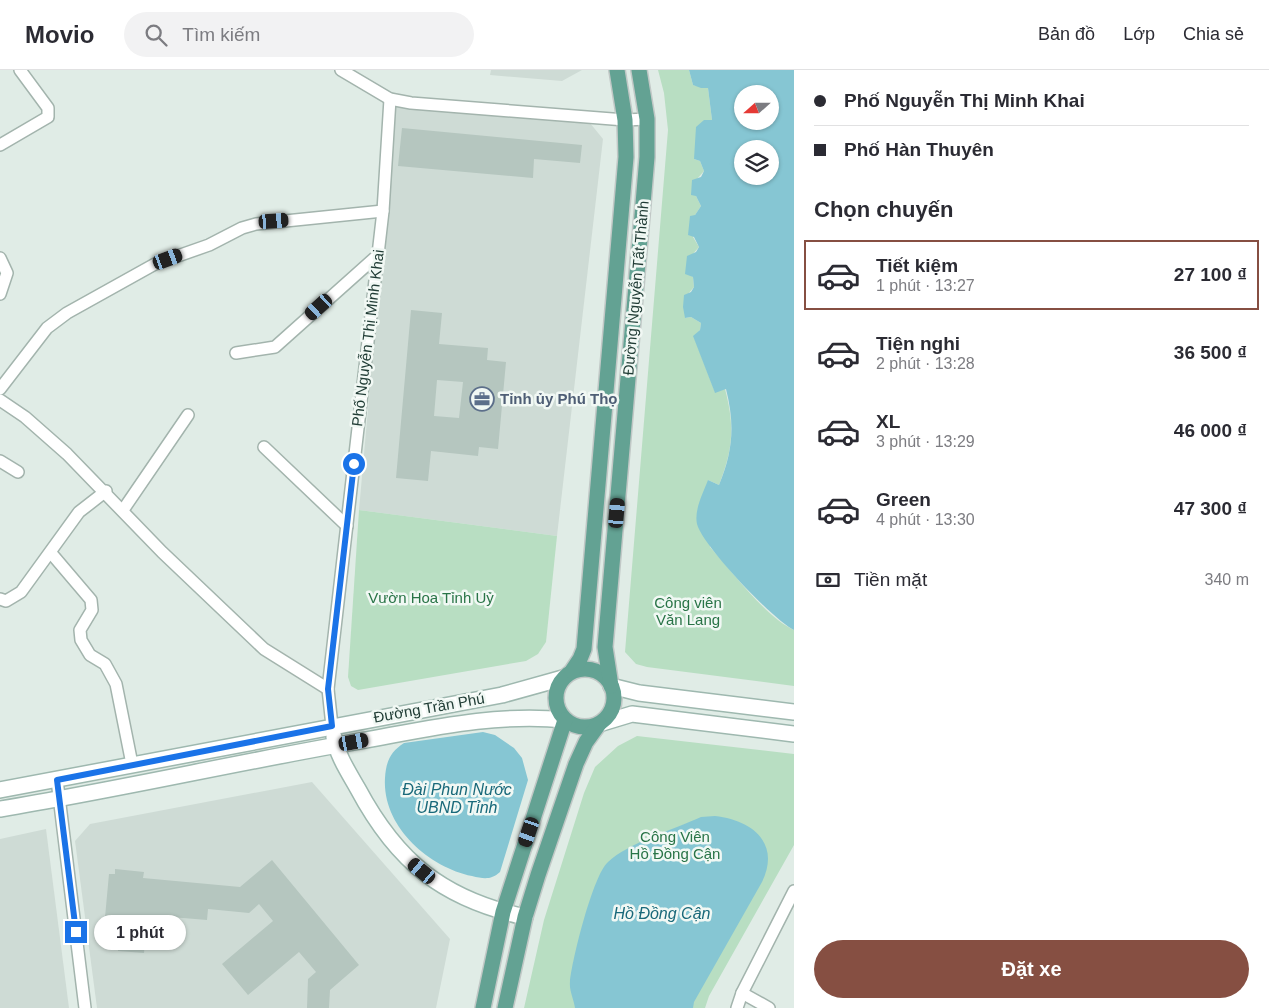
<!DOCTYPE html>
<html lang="vi">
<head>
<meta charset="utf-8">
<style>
  body { margin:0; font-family:Arial,sans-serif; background:#f2f2f3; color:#2b2b33; height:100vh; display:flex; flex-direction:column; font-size:19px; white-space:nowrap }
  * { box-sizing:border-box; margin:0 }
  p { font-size:16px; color:#7c7c81 }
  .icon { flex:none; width:28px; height:28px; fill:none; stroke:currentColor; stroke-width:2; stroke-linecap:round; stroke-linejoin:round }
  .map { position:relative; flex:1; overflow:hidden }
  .side { display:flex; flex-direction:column; background:#fff; width:475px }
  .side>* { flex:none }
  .banner { display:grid; align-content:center; height:110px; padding:0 20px; background:#fff }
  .needle { width:32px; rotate:249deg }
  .buttons { position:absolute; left:734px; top:15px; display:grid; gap:10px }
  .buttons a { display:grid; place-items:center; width:45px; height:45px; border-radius:50%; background:#fff; box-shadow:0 1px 4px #0004; font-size:25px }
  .end { position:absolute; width:22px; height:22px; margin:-11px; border:6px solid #1a73e8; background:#fff; box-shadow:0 0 0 2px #fff }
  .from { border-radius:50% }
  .bubble { position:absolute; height:35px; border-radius:18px; background:#fff; box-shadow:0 1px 4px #0004; font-size:16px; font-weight:800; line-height:35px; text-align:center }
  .car { position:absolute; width:15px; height:30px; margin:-15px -8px; border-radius:6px; box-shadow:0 0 4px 1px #0007; background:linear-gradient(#222 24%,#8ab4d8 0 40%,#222 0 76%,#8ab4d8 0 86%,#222 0) }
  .banner b { display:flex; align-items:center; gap:18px; height:48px; font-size:19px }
  .banner b+b { border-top:1px solid #e1e1e2 }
  .banner i { width:12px; height:12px; background:#2b2b33 }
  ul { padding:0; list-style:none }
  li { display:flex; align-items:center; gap:15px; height:70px; margin:0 10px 8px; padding:0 10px; border:2px solid transparent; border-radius:0px }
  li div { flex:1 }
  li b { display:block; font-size:19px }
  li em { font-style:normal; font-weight:800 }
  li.on { border-color:#864f42 }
  li>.icon { width:45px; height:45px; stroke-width:1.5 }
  h2 { padding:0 20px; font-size:22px; line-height:60px }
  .pay { display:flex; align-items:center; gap:12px; height:55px; padding:0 20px; font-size:19px }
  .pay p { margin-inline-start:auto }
  .button { display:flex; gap:10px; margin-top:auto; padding:10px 20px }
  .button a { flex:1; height:58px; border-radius:30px; background:#864f42; color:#fff; font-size:20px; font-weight:800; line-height:58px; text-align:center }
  header { display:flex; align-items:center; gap:30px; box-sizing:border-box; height:70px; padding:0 25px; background:#fff; border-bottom:1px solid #e1e1e2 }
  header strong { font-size:24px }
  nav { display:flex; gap:28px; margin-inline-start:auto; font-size:18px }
  .search { width:350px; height:45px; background:#f2f2f3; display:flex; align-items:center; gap:12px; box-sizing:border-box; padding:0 18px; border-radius:28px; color:#7c7c81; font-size:19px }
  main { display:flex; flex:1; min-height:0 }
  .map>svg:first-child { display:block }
  .built { fill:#cedbd5 }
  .green { fill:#b8dec2 }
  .water { fill:#86c6d3; fill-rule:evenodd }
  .building { fill:#b5c6bf; fill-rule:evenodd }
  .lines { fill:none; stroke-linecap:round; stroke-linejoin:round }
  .street-casing { stroke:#a3b4ad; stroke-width:14 }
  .secondary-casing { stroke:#9eb8af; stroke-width:18 }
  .primary-casing { stroke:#c1c8c6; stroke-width:18 }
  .street { stroke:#fff; stroke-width:11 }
  .secondary { stroke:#fff; stroke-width:15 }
  .primary { stroke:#63a293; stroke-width:15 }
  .route { stroke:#1a73e8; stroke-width:6 }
  .labels { text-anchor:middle; stroke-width:5; stroke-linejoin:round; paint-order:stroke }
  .street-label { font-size:15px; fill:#203c35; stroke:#f1f8f4 }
  .service-label { font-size:15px; font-weight:bold; fill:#4e5e75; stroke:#f1f8f4; text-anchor:start }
  .park-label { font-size:15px; fill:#297447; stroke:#f1f8f4 }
  .water-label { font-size:16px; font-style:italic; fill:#19697a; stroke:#f1f8f4 }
</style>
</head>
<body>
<header>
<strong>Movio</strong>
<div class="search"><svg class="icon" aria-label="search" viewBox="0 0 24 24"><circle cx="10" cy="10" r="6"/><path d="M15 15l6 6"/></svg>Tìm kiếm</div>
<nav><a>Bản đồ</a><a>Lớp</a><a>Chia sẻ</a></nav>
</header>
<main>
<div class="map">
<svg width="794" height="938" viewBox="0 0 794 938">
  <rect width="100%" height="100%" fill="#e0ece6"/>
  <g class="built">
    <path d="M491,0H582L562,11L490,5Z"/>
    <path d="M395,36L590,53L603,69L557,466L359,440Z"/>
    <path d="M312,712L450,869L436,938H97L75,771L90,754Z"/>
    <path d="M46,759L69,938H0V769Z"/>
  </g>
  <g class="green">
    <path d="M658,0H689L693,15L708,18L712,50L694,89L700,91L704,101L697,109L696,126L701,136L695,145L693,167L699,177L692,185L690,205L693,207L694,217L688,224L685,248L691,247L701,253L700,260L694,267L715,322L725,319C735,357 733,379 719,415L708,410L710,477C731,500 766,548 794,560V616L647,597L636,594L625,582L668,60L664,23Z"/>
    <path d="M359,440L557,466L546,572L538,584L526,591L358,620L351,616L348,607Z"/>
    <path d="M637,666L794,684V775L709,926L705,938H524L544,850L584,723L595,697L618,676Z"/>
  </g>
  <g class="water">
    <path d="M689,0H794V560C774,551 702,475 697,454C694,440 703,423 708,410L719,415C733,381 735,355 726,319L715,323L693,266L700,260L701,253L691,247L685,248L683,237L684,225L691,222L694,217L693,207L685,204L687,186L696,182L699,177L694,167L688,165L690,146L695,145L701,136L696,126L691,125L692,110L701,107L704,101L700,91L694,89L696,57L704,50H712L708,18H701L693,15ZM742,24H770V51H742ZM742,79H770V106H742Z"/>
    <path d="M483,662L495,665L514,678L522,688L528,710L500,802C491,810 484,809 472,806C428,797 382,756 385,708C386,692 390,682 404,673Z"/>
    <path d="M715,746C752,750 781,773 762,812L694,932L693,938H575C574,930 569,920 570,912C572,890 593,805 608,792C628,773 675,759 701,747Z"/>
  </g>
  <g class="building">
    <path d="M402,58L582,75L580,93L534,89L533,108L398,96Z"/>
    <path d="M411,240L442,243L439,274L488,278L487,290L506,292L498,379L479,377L478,386L431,381L428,411L396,408ZM437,310L463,312L459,348L434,346Z"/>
    <path d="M272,790L359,895L330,920L329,938H307L308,909L316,902L299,882L248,925L222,894L273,851L259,834L249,843L208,839L207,850L147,845L144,883L118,881L120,859L104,858L109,804H115V799L144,802L143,808L240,817Z"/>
  </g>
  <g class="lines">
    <g class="street-casing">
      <g id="street">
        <path d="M341,0L390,29L411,33L625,50L647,49"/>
        <path d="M0,75L48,47V38L20,0"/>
        <path d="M0,188L7,203L0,224"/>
        <path d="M236,283L275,277L378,185"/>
        <path d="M0,319L47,258L67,243L155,194L209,175L242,158L256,154L383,141"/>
        <path d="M0,330L25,347L67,384L162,482L264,579L328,619"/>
        <path d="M264,377L347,456"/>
        <path d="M0,391L18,402"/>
        <path d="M123,440L188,345"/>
        <path d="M51,483L91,530L92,540L80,560L81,570L90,585L105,594L116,614L132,694"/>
        <path d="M0,529L6,531L21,522L79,442L106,421"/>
        <path d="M332,656L328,619L383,141L390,29"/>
        <path d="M57,710L85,938"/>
        <path d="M742,923L769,938"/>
        <path d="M737,938L742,923L794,821"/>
      </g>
    </g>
    <g class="secondary-casing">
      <g id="secondary">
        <path d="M611,616L639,623L794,642"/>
        <path d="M599,654L632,644L794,664"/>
        <path d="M334,667C337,685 349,703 358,719C397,792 443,829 525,847"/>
        <path d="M0,720L502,625L563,608"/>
        <path d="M0,739C122,719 243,691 366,670C432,658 497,643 565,650"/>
      </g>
    </g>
    <g class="primary-casing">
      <g id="primary">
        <circle cx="585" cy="628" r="29"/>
        <path d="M572,601L580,589L584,579L626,87L625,50L617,0"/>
        <path d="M611,616L605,577L647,87V49L639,0"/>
        <path d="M483,938L503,842L565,650"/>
        <path d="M505,938L525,847L538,805L576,694L586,672L599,654"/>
      </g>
    </g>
    <use href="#street" class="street"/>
    <use href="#secondary" class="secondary"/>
    <use href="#primary" class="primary"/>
  </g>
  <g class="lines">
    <path class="route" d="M76,862L57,710L332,656L328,619L354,394"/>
  </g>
  <defs>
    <g id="office-ring" transform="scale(1.25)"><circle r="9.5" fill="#f1f8f4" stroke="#5c6f8a" stroke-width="1.5"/><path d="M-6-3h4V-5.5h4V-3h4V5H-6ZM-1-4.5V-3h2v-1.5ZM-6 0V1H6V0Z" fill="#5c6f8a"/></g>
  </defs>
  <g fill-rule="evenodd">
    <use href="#office-ring" x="482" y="329"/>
  </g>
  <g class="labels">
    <g class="street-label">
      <text transform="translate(636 218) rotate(-85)" y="5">Đường Nguyễn Tất Thành</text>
      <text transform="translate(368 268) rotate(-83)" y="5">Phố Nguyễn Thị Minh Khai</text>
      <text transform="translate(429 638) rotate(-10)" y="5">Đường Trần Phú</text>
    </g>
    <g class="service-label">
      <text x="500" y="334">Tỉnh ủy Phú Thọ</text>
    </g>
    <g class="park-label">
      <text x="431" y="533">Vườn Hoa Tỉnh Uỷ</text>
      <text x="688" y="538">Công viên<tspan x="688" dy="17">Văn Lang</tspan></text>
      <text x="675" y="772">Công Viên<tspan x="675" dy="17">Hồ Đồng Cận</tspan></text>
    </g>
    <g class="water-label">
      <text x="457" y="725">Đài Phun Nước<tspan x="457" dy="18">UBND Tỉnh</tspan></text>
      <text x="662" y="849">Hồ Đồng Cận</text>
    </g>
  </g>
</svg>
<div class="buttons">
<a><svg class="needle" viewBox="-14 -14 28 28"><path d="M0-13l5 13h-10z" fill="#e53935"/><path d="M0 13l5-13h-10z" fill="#7c7c81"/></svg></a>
<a><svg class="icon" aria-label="layers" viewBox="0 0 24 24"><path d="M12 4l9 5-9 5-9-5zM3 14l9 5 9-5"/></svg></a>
</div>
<i class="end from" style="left:354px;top:394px"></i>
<i class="end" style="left:76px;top:862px"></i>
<div class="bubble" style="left:94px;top:845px;width:92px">1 phút</div>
<i class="car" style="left:274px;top:151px;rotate:86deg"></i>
<i class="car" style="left:168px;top:189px;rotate:70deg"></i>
<i class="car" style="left:319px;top:237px;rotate:228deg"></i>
<i class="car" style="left:617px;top:443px;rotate:5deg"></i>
<i class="car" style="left:354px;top:672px;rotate:80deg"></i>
<i class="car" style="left:529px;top:762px;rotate:199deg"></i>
<i class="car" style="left:422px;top:801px;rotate:310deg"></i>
</div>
<section class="side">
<div class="banner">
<b><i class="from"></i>Phố Nguyễn Thị Minh Khai</b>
<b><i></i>Phố Hàn Thuyên</b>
</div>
<h2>Chọn chuyến</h2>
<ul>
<li class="on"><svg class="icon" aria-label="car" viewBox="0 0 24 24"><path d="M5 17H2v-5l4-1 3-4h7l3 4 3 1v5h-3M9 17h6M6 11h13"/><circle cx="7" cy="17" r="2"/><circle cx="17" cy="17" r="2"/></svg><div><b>Tiết kiệm</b><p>1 phút · 13:27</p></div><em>27 100 ₫</em></li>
<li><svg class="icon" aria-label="car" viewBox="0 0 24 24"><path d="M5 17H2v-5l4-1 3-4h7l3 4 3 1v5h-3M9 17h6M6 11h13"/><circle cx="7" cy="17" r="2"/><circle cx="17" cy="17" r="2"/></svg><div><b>Tiện nghi</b><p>2 phút · 13:28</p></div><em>36 500 ₫</em></li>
<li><svg class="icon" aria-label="car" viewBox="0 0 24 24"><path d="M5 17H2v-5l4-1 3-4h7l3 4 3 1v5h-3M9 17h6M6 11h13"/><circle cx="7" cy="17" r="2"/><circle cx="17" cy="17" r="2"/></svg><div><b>XL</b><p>3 phút · 13:29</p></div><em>46 000 ₫</em></li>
<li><svg class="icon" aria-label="car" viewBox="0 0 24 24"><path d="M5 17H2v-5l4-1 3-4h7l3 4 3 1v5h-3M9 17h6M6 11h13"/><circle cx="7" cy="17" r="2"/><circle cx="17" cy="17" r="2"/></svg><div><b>Green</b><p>4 phút · 13:30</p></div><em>47 300 ₫</em></li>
</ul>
<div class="pay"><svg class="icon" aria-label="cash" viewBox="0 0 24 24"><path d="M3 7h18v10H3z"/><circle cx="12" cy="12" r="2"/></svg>Tiền mặt<p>340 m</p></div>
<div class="button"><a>Đặt xe</a></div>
</section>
</main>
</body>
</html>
